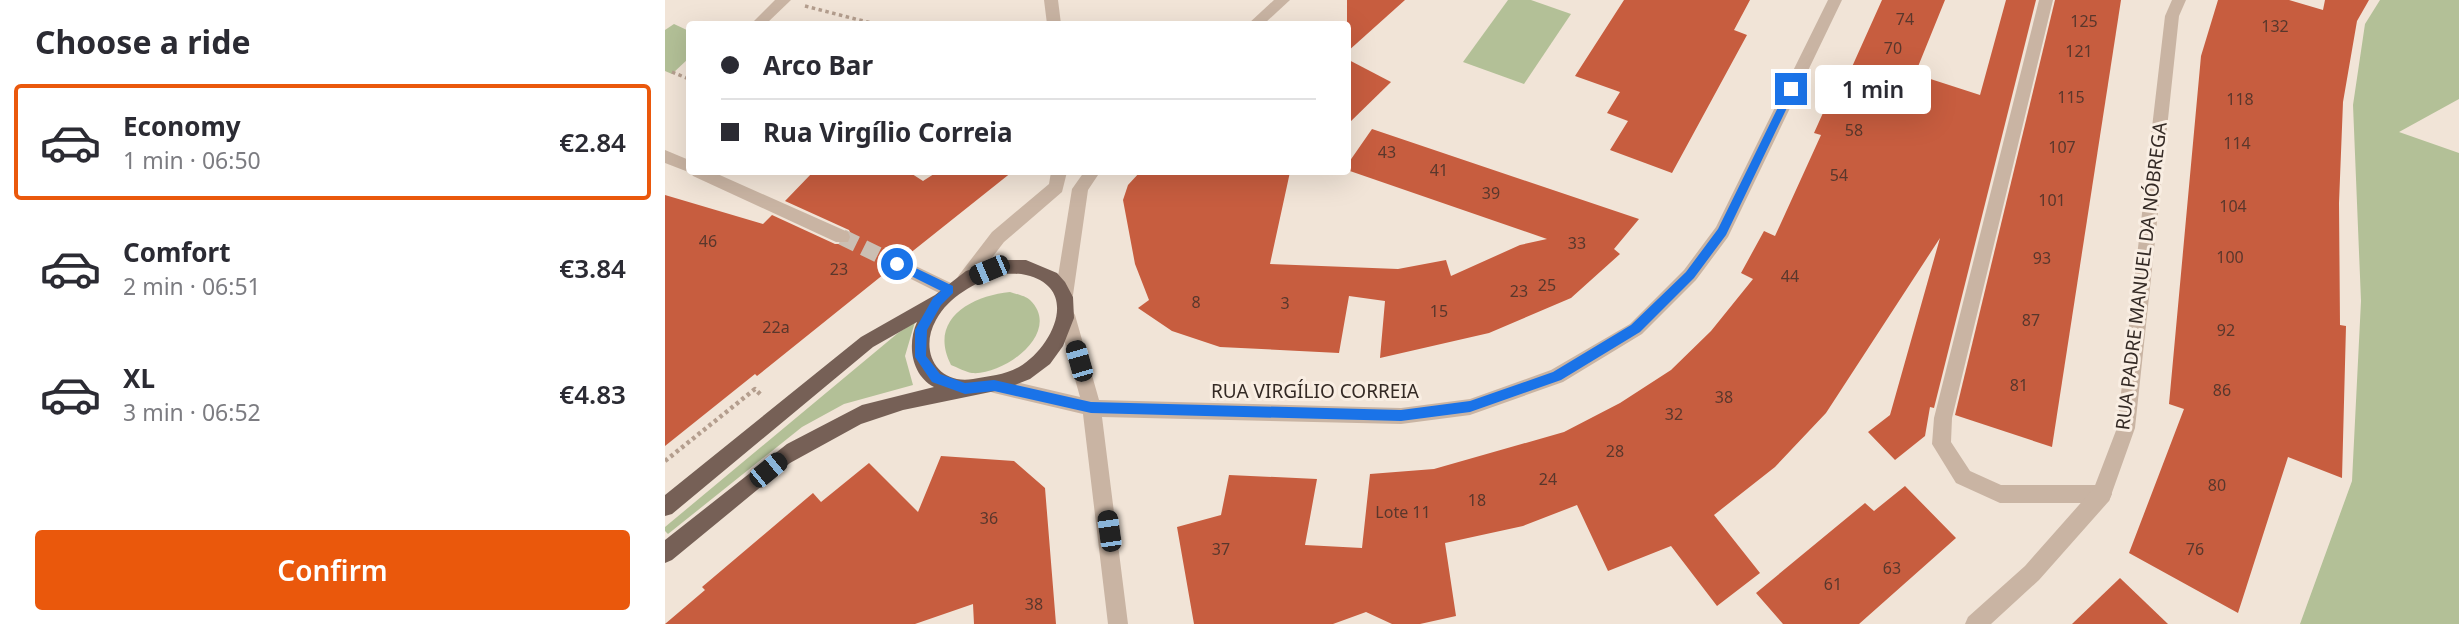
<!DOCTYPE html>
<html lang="en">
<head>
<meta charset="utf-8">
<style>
  body { margin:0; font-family:"Noto Sans",sans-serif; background:#f7f7f7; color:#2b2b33; height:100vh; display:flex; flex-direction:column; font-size:26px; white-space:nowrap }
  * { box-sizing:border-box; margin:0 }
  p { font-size:23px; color:#7c7c81 }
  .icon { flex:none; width:38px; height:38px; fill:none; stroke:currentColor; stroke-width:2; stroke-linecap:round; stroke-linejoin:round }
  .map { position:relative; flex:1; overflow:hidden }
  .drawer { display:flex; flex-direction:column; background:#fff; width:665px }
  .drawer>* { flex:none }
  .banner { position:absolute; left:21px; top:21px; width:665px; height:154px; border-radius:7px; box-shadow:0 7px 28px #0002; display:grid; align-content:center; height:154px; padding:0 35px; background:#fff }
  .end { position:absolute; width:32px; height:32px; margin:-16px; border:9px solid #1a73e8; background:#fff; box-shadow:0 0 0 4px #fff }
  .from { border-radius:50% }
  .bubble { position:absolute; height:49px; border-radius:7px; background:#fff; box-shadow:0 7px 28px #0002; font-size:23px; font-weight:600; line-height:49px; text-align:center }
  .car { position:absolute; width:21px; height:42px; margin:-21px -10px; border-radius:9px; box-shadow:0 0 5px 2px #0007; background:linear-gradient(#222 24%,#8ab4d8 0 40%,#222 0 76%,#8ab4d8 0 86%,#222 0) }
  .banner b { display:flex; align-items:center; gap:24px; height:66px; font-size:26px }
  .banner b+b { border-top:2px solid #e1e1e2 }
  .banner i { width:18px; height:18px; background:#2b2b33 }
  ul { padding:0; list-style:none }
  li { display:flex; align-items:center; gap:21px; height:116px; margin:0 14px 10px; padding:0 21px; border:4px solid transparent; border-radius:7px }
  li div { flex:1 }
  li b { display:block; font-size:26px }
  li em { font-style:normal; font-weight:600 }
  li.selected { border-color:#ea580c }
  li>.icon { width:63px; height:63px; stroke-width:1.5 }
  h2 { padding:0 35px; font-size:32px; line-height:84px }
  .action { display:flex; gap:14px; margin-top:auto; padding:14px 35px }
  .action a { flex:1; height:80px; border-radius:7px; background:#ea580c; color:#fff; font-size:28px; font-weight:600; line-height:80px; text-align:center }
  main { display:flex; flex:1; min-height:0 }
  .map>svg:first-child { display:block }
  .green { fill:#b3c097 }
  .building { fill:#c75d3f }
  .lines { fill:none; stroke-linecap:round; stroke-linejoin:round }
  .minor-tunnel { stroke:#cbbfb3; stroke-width:16; stroke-dasharray:16 8; stroke-linecap:butt }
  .path-far1 { stroke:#b49e8e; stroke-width:3.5; stroke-dasharray:3.5 3.5; stroke-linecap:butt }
  .path { stroke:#b49e8e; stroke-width:4.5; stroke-dasharray:3.5 3.5; stroke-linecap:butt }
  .service { fill:#c9b4a3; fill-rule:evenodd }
  .minor { fill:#c9b4a3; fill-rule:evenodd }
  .tertiary { fill:#c9b4a3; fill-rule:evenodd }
  .primary { fill:#766056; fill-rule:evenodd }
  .route { fill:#1a73e8 }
  .labels { text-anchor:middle; stroke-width:6; stroke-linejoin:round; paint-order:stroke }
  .number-label { font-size:16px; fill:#59372c }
  .street-label { font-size:19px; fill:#342a25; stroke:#f9eee3 }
</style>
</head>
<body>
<main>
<section class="drawer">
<h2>Choose a ride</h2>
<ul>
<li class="selected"><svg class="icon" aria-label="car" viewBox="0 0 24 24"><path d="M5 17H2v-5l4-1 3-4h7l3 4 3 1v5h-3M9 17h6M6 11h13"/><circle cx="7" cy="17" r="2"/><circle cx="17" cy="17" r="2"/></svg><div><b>Economy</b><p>1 min · 06:50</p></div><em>€2.84</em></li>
<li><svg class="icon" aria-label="car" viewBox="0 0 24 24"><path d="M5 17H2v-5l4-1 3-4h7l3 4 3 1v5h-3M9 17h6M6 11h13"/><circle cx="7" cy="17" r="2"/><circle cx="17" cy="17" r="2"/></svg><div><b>Comfort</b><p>2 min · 06:51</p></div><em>€3.84</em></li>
<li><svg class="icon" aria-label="car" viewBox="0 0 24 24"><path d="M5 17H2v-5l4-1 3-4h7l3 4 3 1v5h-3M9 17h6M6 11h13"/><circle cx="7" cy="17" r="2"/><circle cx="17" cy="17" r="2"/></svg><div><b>XL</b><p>3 min · 06:52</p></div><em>€4.83</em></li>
</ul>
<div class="action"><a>Confirm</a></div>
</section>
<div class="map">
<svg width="1794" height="624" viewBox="0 0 1794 624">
  <rect width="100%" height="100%" fill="#f1e4d7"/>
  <g class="green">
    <path d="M843,0H866L906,14L859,84L798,62Z"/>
    <path d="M1715,0H1794V99L1734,132L1794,153V624H1635L1687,481L1696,301L1688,105L1700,24Z"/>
    <path d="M9,24L24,31V58L7,74L0,71V30Z"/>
    <path d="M345,292C351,294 361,296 365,300C398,332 339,376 307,373C300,372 292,367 286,365C263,320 305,296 345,292Z"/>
    <path d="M250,322L240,356L248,385L179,404L137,427L3,534L0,531V527L233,333Z"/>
  </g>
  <g class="building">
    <path d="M682,0H740L682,52Z"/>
    <path d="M959,0H1085L1069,30L1082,35L1007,173L945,150L963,121L942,113L955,92L910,76Z"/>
    <path d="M1217,0H1280L1250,74L1315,95L1341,0H1371L1269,408L1265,407L1260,436L1230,460L1203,432L1225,415L1275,238L1161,413L1110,467L1049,515L1095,573L1052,606L1006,546L943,571L912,505L858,526L780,543L791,616L755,624H727L701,612L668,624H529L512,527L556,515L564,475L652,479L640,545L697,548L705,474L769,469L899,432L955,403L1006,370L1046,331L1088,279L1076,273L1099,231L1110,236L1156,135L1149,133L1166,95L1173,98Z"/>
    <path d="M1390,0H1456L1387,447L1290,415Z"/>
    <path d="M1553,0H1624L1658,10L1660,0H1704L1692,21L1678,102L1674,203L1675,325L1681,326L1677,478L1623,457L1573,613L1464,553L1519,409L1504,404L1536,56Z"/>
    <path d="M682,59L726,82L682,125Z"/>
    <path d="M707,129L974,219L949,249L955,254L906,298L824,333L715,358L720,301L684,296L674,353L555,347L507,331L473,308L484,300L470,264L458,200L463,185L475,172H625L605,264L733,269L781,260L786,276L855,245L882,239L682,170V165Z"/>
    <path d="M148,172H244L258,181L272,172H347L239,258L233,255L225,257L222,263L224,270L92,376L90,374L0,446V195L98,224L107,215L170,244H184L187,236L184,230L120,201Z"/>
    <path d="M276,456L349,461L380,488L391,624H309L308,604L250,624H0L40,590L37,587L148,493L156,502L204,463L253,512Z"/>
    <path d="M1240,486L1291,538L1194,624H1118L1091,593L1200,503L1209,511Z"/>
    <path d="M1455,578L1503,624H1407Z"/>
  </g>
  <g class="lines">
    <path class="minor-tunnel" d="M177,237L232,264"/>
    <g class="path-far1">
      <path d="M140,6L210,24"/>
      <path d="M7,72L24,79"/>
    </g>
    <path class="path" d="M0,461L90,389L97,396"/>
    <path class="service" d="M1374,0H1388L1287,418L1286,442L1305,471L1336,485H1437L1444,487L1447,494L1444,501L1437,503H1335L1291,483L1267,444L1269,418Z"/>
    <g class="minor">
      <path d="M110,0H126L101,24H86Z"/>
      <path d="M379,0H393L396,24H382Z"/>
      <path d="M1163,0H1177L1063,237L1031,280L977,334L898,382L805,415L736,424L437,417L463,624H443L418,414L329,393L323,391L320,385L323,379L329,377L415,397L392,315L395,310L401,307L407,310L410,315L434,400L736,408L805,399L886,370L965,324L1019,270L1051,227Z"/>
      <path d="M1507,0H1521L1514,16L1470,428L1444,501L1374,580L1326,624H1300L1303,617L1360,566L1429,488L1452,428L1500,16Z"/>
      <path d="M0,150L24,160V172H48L183,232L185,237L183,242H171L28,176L26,173L0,163Z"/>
      <path d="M386,172H402L397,192L339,242L306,285L300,287L294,285L291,280L294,275L327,232L384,184Z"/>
      <path d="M232,257L290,285L293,290L290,295L284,297L278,295L226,269L224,264L226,259Z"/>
    </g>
    <g class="tertiary">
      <path d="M609,0H625L599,24H583Z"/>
      <path d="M419,172H435L423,190L408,295L405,300L399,302L393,300L390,295L407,189Z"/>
    </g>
    <path class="primary" d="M334,260H361L392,273L400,282L408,297L409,318L398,346L385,364L365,379L340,389L238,410L196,424L125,463L7,560L0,563V540L122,444L197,405L269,387C246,375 242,344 252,322L208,347L7,514L0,516V495L196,337L270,295L301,271ZM334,274C342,274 353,273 361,275C416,288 388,347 354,367C340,375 324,376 308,379C271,385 254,350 271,320C284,296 310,283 334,274Z"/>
  </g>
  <path class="route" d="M1126,85L1131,89L1061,235L1029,278L975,332L896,380L805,412L736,421L426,413L329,391L300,394L267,382L250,357V330L268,298L276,291L228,267L226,264L232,259L288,286V293L276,305L262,330L261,356L275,374L300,383L329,380L426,402L736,410L805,401L888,372L966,325L1021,272L1053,229L1122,89Z"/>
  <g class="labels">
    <g class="number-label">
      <text x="1240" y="25">74</text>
      <text x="1419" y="27">125</text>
      <text x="1610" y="32">132</text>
      <text x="1228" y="54">70</text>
      <text x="1414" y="57">121</text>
      <text x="1406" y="103">115</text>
      <text x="1575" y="105">118</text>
      <text x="1189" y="136">58</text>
      <text x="1572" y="149">114</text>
      <text x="1397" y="153">107</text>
      <text x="722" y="158">43</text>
      <text x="774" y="176">41</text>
      <text x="1174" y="181">54</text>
      <text x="826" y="199">39</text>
      <text x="1387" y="206">101</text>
      <text x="1568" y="212">104</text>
      <text x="43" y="247">46</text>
      <text x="912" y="249">33</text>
      <text x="1565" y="263">100</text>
      <text x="1377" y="264">93</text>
      <text x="174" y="275">23</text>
      <text x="1125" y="282">44</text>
      <text x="882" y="291">25</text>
      <text x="854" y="297">23</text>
      <text x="531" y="308">8</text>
      <text x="620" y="309">3</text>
      <text x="774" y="317">15</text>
      <text x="1366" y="326">87</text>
      <text x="111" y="333">22a</text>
      <text x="1561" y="336">92</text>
      <text x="1354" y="391">81</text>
      <text x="1557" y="396">86</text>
      <text x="1059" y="403">38</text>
      <text x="1009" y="420">32</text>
      <text x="950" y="457">28</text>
      <text x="883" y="485">24</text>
      <text x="1552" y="491">80</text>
      <text x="812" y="506">18</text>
      <text x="738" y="518">Lote 11</text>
      <text x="324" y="524">36</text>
      <text x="556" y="555">37</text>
      <text x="1530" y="555">76</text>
      <text x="1227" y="574">63</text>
      <text x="1168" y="590">61</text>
      <text x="369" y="610">38</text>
    </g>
    <g class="street-label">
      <text transform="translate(1476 276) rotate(-83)" y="7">RUA PADRE MANUEL DA NÓBREGA</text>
      <text x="650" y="398">RUA VIRGÍLIO CORREIA</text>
    </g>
  </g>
</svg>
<i class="end from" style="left:232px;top:264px"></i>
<i class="end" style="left:1126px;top:89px"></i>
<div class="bubble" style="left:1150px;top:65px;width:116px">1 min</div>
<i class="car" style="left:324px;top:270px;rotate:247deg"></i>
<i class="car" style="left:414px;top:361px;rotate:344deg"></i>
<i class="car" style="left:103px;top:470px;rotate:51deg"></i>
<i class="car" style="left:444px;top:531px;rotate:352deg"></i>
<div class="banner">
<b><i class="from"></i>Arco Bar</b>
<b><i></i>Rua Virgílio Correia</b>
</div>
</div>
</main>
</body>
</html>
